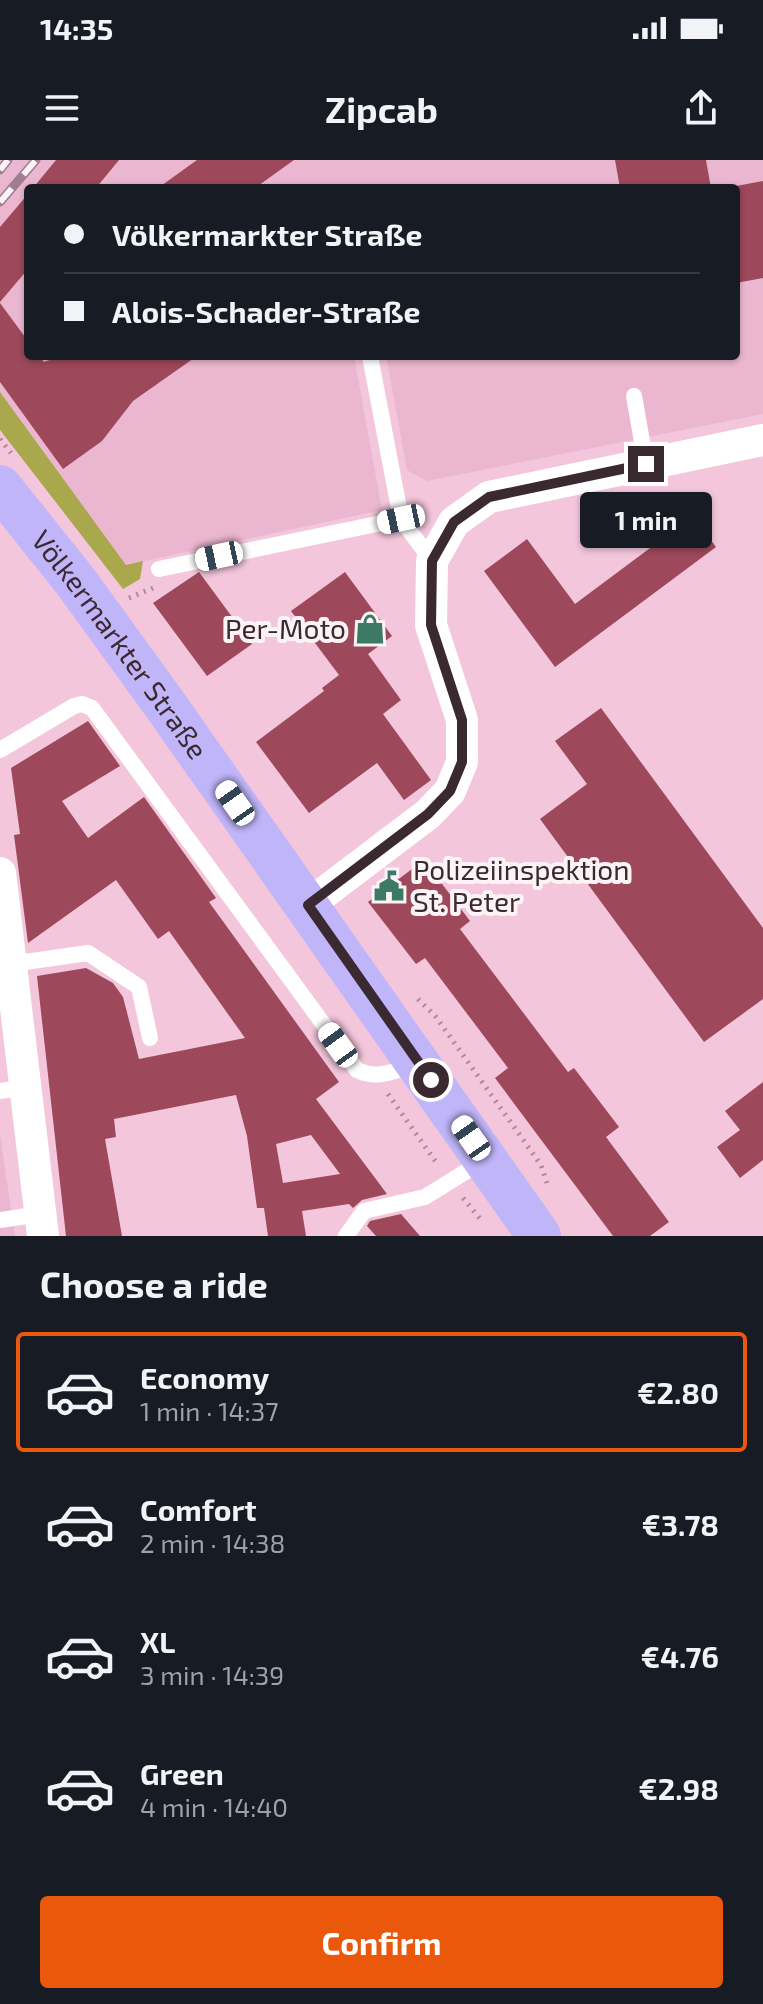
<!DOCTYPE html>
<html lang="en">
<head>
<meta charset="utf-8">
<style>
  body { margin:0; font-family:"Exo 2",sans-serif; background:#20242c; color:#f1f3f6; height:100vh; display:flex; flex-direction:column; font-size:30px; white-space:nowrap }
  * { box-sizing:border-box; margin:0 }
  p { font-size:26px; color:#9ea1a6 }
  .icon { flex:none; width:44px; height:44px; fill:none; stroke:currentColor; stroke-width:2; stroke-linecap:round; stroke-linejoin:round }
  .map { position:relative; height:1076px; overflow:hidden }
  .sheet { display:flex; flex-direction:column; background:#171b24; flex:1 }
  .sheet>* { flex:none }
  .top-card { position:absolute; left:24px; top:24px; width:716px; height:176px; border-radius:8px; box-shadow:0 2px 6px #0004; display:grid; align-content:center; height:176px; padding:0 40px; background:#171b24 }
  .end { position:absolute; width:36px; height:36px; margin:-18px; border:10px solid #3b2932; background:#fff; box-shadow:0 0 0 4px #fff }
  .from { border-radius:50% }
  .bubble { position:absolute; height:56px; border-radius:8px; background:#171b24; box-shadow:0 2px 6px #0004; font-size:26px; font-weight:700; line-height:56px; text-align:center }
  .car { position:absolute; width:24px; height:48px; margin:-24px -12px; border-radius:10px; box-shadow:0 0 6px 2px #0007; background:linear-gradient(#fff 24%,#345 0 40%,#fff 0 76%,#345 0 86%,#fff 0) }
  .top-card b { display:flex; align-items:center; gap:28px; height:76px; font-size:30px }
  .top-card b+b { border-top:2px solid #363941 }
  .top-card i { width:20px; height:20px; background:#f1f3f6 }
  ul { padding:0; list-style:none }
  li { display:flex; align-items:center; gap:24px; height:120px; margin:0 16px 12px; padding:0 24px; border:4px solid transparent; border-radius:8px }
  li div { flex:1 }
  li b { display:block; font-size:30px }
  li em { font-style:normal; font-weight:700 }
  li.active { border-color:#ea580c }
  li>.icon { width:72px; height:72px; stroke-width:1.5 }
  h2 { padding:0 40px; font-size:36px; line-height:96px }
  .primary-button { display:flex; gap:16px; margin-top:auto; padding:16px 40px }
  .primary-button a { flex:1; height:92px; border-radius:8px; background:#ea580c; color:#fff; font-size:32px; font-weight:700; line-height:92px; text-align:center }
  .status { display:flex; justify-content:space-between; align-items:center; height:56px; padding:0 40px; background:#171b24; direction:ltr }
  .status svg { height:22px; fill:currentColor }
  header { display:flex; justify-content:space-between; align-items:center; height:104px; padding:0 40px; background:#171b24; font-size:36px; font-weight:700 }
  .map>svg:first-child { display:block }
  .built { fill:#ebb7d0 }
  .forest { fill:#a9a84d }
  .building { fill:#9d485b; fill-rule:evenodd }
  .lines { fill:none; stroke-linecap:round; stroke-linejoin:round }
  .path { stroke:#ae8b9b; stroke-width:5; stroke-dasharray:2 6; stroke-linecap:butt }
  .lane { stroke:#fff; stroke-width:16 }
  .street { stroke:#fff; stroke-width:32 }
  .primary { stroke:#bfb5f8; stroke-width:44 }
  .rail-casing { stroke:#9f7e8e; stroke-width:9 }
  .rail { stroke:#fcf3f7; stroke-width:6; stroke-dasharray:18; stroke-linecap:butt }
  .route { stroke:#3b2932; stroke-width:10 }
  .labels { text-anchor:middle; stroke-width:8; stroke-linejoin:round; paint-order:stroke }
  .poi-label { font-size:28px; fill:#3b2932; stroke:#fcf3f7; text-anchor:end }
  .street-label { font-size:28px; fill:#3b2932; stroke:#fcf3f7 }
</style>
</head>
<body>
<div class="status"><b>14:35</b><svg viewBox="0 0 49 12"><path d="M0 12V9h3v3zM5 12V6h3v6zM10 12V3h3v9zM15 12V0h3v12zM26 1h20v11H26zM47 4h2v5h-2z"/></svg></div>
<header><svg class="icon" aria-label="menu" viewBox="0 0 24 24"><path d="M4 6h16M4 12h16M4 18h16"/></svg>Zipcab<svg class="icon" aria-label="share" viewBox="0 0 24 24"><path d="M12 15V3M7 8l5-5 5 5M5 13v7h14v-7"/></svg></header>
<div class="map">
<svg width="763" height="1076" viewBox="0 0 763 1076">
  <rect width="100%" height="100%" fill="#f3c6db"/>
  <g class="built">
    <path d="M0,0H763V254L427,321L407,310L386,196H736V28H28V196H354L382,350L126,405L0,232Z"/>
    <path d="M0,974L15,1076H0Z"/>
  </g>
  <path class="forest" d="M0,232L126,405L143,401L140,419L123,429L0,270Z"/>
  <g class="building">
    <path d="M56,0H119L96,28H33Z"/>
    <path d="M197,0H294L255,28H158Z"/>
    <path d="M615,0H706L711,28H620Z"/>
    <path d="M763,21V118L736,123V26Z"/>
    <path d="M28,34V109L0,142V67Z"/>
    <path d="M0,143L28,181V196H39L44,202L61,196H197L133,241L102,281L63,309L0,222Z"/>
    <path d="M693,356L716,387L555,507L484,411L527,379L575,444Z"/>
    <path d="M199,412L252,484L207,516L153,443Z"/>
    <path d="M345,412L392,476L368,494L401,540L383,554L431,620L404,640L377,603L309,653L256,582L324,531L322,528L339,515L291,451Z"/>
    <path d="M601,548L763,768V839L704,882L540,659L587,624L555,581Z"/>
    <path d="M88,561L120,606L62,641L88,678L144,637L216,738L209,742L339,922L316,939L387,1034L362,1040L353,1048L349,1044L302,1051L306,1076H268L264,1048H257L247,976L236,935L114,959L116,977L105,979L122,1076H66L37,816L86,808L113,823L123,837L139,899L245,878L169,771L158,779L116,720L28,783L14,675L20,674L11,608ZM311,975L340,1014L283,1023L276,984Z"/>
    <path d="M424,700L470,761L460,769L568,912L574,908L619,967L606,977L669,1062L650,1076H613L495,918L508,908L425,798L416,804L368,742Z"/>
    <path d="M763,922V1000L740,1018L717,987L740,970L725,951Z"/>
    <path d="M401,1054L420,1076H376L367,1066L370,1061Z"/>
  </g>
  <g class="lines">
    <g class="path">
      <path d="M0,279L11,293"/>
      <path d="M129,438L153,428"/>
      <path d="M418,839L436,857L541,1005L547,1023"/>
      <path d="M388,934L438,1005"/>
      <path d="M463,1038L482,1061"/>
    </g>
    <g class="lane">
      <path d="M370,196L401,359L432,401"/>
      <path d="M634,236L646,304"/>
      <path d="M159,409L401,359"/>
      <path d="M0,590L74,546L82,544L92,548L357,910C377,920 394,911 414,905"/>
      <path d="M11,804L88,793L139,827L150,878"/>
      <path d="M0,931L26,927"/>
      <path d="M0,1060L40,1054"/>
      <path d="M346,1076L364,1051L425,1037L483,1001"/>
    </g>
    <g class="street">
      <path d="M0,713L43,1076"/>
      <path d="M308,745L428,654L450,631L462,602V560L431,465L432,401L454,362L489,337L763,280"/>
    </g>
    <path class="primary" id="s1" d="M0,327L76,422L163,542L539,1076"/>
    <g class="rail-casing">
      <g id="rail">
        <path d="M0,10L8,0"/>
        <path d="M0,42L36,0"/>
      </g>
    </g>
    <use href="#rail" class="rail"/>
  </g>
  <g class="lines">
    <path class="route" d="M431,920L308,745L428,654L450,631L462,602V560L431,465L432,401L454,362L489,337L646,304"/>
  </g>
  <defs>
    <g id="shop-bare" transform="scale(2.4)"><path d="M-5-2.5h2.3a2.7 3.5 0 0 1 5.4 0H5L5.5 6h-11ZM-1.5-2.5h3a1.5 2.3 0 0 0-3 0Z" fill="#3d7964" stroke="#fcf3f7" stroke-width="2.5" paint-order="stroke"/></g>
    <g id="civic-bare" transform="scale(2.4)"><path d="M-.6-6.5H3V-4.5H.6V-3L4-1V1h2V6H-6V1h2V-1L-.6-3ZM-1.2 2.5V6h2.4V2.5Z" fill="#3d7964" stroke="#fcf3f7" stroke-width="2.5" paint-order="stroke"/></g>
  </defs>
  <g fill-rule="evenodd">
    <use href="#shop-bare" x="370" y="469"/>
    <use href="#civic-bare" x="389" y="726"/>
  </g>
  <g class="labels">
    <g class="poi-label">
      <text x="346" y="479">Per-Moto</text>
      <text x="413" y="720" text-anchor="start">Polizeiinspektion<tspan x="413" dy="32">St. Peter</tspan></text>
    </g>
    <g class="street-label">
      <text dy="10" stroke="none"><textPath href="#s1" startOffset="198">Völkermarkter Straße</textPath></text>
    </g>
  </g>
</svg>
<i class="end from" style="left:431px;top:920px"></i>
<i class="end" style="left:646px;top:304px"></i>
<div class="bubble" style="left:580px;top:332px;width:132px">1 min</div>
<i class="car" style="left:401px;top:359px;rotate:258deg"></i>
<i class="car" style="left:219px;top:396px;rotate:258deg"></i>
<i class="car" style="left:235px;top:643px;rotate:325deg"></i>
<i class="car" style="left:338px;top:885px;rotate:324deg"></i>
<i class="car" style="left:471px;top:978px;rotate:325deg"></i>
<div class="top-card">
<b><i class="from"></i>Völkermarkter Straße</b>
<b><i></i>Alois-Schader-Straße</b>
</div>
</div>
<section class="sheet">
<h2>Choose a ride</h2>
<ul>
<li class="active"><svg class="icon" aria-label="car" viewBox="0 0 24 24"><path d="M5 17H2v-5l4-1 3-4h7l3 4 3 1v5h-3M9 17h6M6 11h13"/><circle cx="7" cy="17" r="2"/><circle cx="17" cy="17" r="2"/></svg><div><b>Economy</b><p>1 min · 14:37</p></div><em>€2.80</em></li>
<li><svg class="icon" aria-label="car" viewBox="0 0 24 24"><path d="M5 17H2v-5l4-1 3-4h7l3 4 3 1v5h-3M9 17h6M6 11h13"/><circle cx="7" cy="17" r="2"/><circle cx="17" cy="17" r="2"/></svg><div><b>Comfort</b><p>2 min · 14:38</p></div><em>€3.78</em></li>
<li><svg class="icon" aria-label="car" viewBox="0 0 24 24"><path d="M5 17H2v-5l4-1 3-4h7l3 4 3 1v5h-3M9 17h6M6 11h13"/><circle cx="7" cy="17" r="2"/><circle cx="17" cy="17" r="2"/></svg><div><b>XL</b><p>3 min · 14:39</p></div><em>€4.76</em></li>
<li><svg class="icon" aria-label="car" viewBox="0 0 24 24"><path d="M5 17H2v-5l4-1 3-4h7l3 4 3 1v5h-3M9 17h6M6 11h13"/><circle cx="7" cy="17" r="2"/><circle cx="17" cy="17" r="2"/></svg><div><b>Green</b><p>4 min · 14:40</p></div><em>€2.98</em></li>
</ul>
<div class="primary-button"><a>Confirm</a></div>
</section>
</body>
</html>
